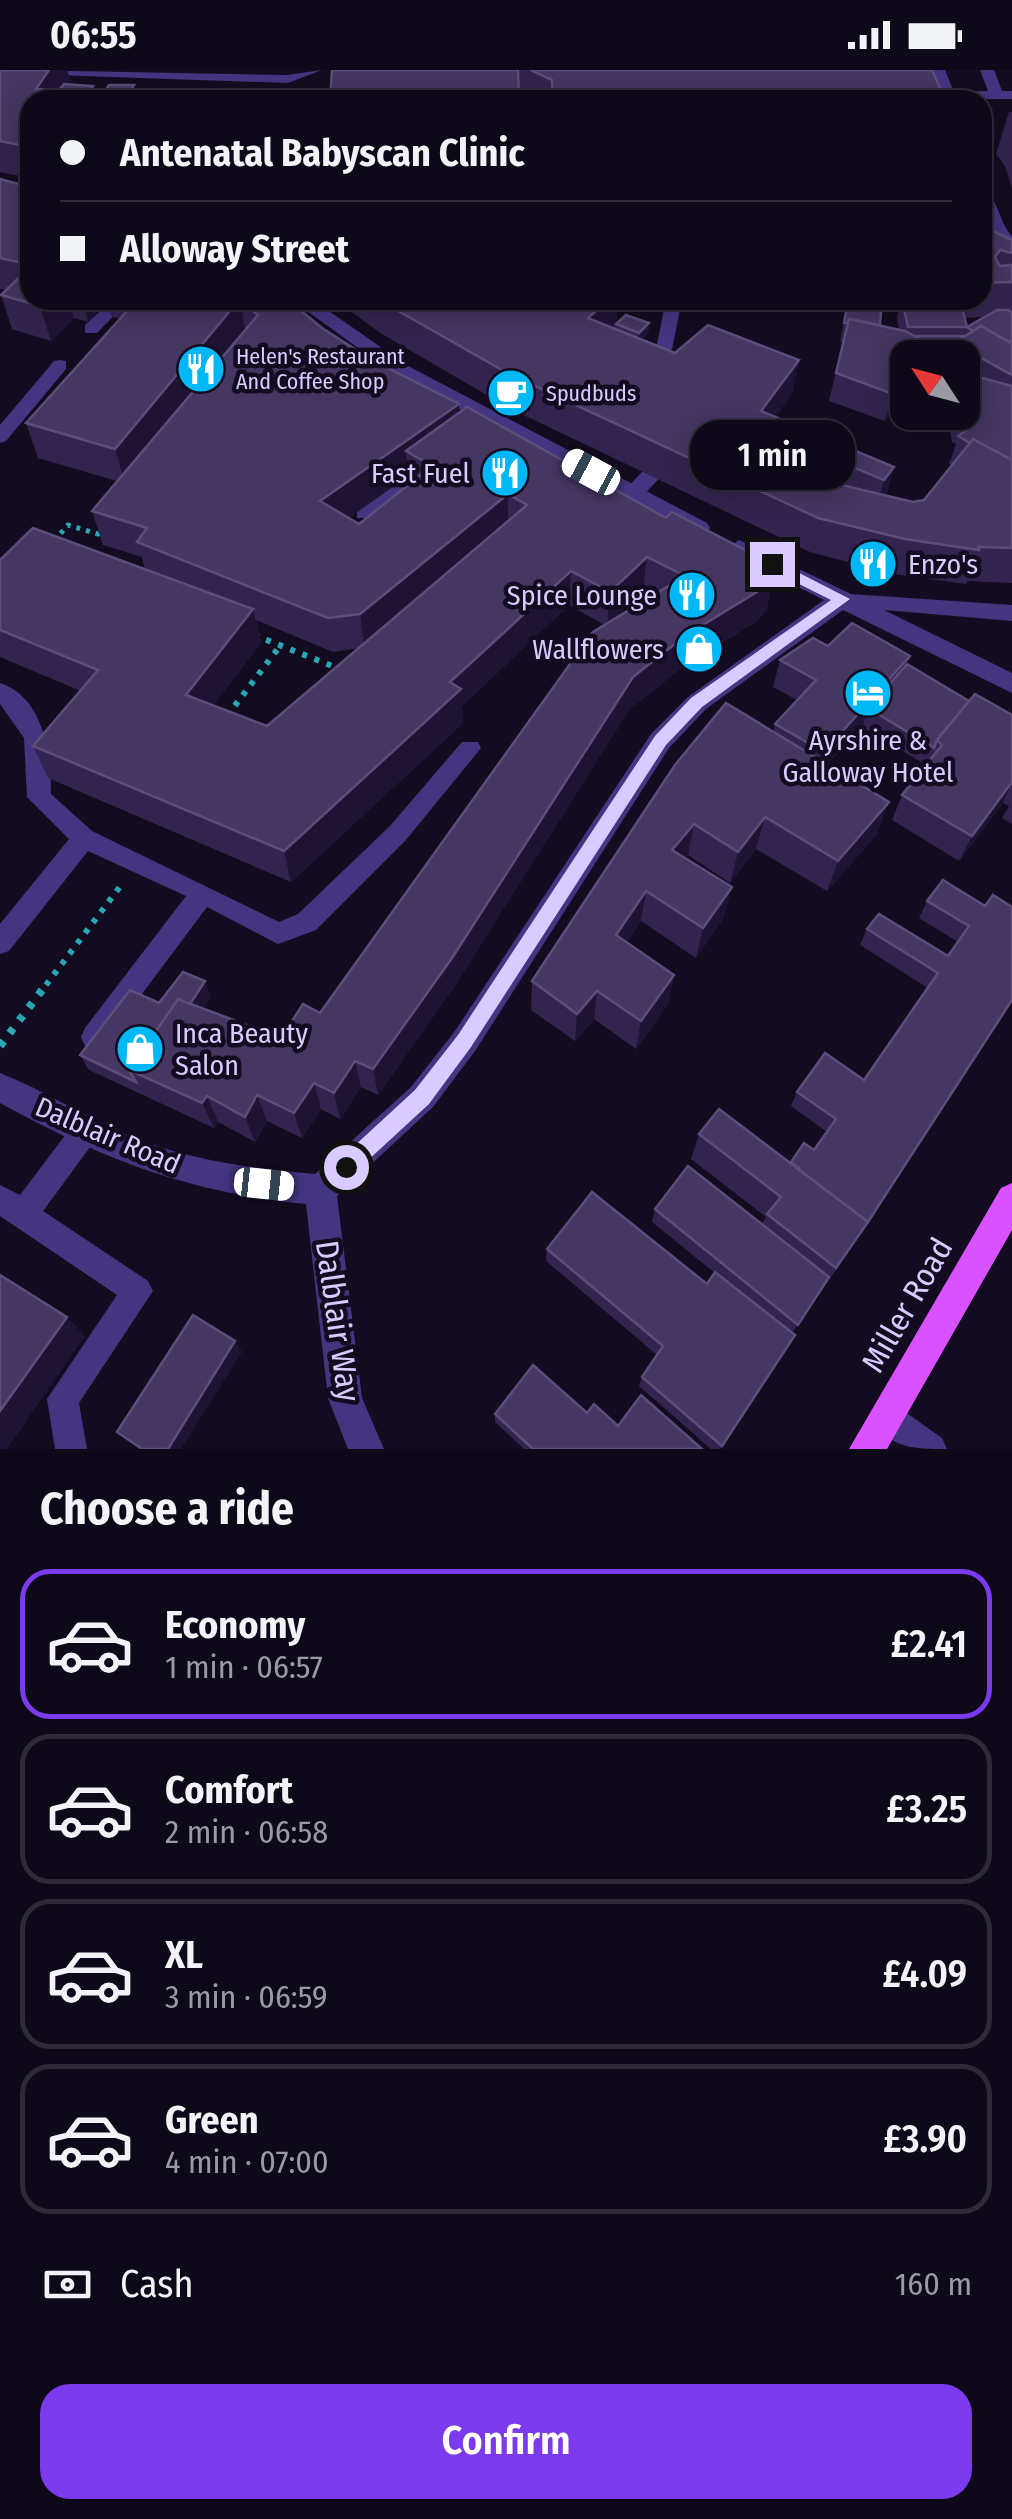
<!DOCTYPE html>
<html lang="en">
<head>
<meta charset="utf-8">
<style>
  body { margin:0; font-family:"Fira Sans Condensed",sans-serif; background:#1c1725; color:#f1f3f6; height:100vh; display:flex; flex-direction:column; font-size:38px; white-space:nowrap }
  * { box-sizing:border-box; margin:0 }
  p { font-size:32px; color:#9b9aa2 }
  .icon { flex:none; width:55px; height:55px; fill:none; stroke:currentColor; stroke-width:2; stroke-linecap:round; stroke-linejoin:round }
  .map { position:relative; height:1379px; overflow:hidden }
  .panel { display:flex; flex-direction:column; background:#0e0918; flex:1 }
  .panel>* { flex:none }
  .guide { position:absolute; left:20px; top:20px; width:972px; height:220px; border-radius:30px; box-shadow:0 5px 25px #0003,0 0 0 2px #2e2a37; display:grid; align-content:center; height:220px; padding:0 40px; background:#0e0918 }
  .needle { width:65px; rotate:306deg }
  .tools { position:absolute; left:890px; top:270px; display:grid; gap:20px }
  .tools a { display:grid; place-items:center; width:90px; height:90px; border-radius:20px; background:#0e0918; box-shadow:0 5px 25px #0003,0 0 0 2px #2e2a37; font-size:50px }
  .end { position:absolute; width:45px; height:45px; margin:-22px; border:12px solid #d9cbff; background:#111; box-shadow:0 0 0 5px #111 }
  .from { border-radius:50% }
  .bubble { position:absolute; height:70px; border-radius:30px; background:#0e0918; box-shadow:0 5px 25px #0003,0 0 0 2px #2e2a37; font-size:32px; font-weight:600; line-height:70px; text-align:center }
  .car { position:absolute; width:30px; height:60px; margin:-30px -15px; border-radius:12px; box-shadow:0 0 8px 2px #0007; background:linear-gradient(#fff 24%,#345 0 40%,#fff 0 76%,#345 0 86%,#fff 0) }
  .guide b { display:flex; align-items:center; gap:35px; height:95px; font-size:38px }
  .guide b+b { border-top:2px solid #2e2a37 }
  .guide i { width:25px; height:25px; background:#f1f3f6 }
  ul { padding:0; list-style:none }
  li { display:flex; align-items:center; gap:30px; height:150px; margin:0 20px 15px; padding:0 20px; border:5px solid #2e2a37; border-radius:30px }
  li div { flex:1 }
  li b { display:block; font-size:38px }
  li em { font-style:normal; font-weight:600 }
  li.active { border-color:#7c3aed }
  li>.icon { width:90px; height:90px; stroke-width:1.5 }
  h2 { padding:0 40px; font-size:45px; line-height:120px }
  .pay { display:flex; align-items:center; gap:25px; height:110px; padding:0 40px; font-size:38px }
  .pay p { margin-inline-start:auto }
  .button { display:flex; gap:20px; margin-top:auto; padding:20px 40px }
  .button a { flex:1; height:115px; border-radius:30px; background:#7c3aed; color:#fff; font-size:40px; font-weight:600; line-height:115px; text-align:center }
  .status { display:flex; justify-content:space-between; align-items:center; height:70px; padding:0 50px; background:#0e0918; direction:ltr }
  .status svg { height:28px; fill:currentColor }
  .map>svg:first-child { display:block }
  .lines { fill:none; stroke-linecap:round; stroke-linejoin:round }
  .path-far2 { stroke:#2aa7b4; stroke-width:5; stroke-dasharray:4 6; stroke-linecap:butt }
  .path-far1 { stroke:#2aa7b4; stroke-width:6; stroke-dasharray:5 8; stroke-linecap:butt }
  .path { stroke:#2aa7b4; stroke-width:8; stroke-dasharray:6 10; stroke-linecap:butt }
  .service { fill:#443581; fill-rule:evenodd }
  .pedestrian { fill:#443581; fill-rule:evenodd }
  .minor { fill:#443581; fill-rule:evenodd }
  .primary { fill:#da52ff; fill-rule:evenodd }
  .wall { fill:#33244f; fill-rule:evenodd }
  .shaded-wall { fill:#1f1334 }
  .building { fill:#453662; stroke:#5c4d7b; stroke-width:2.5 }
  .route { fill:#d9cbff }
  .labels { text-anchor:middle; stroke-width:9; stroke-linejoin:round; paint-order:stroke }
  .far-poi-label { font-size:22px; fill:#d9cbff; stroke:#130c20; text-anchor:start }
  .poi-label { font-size:28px; fill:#d9cbff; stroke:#130c20; text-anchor:end }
  .street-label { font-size:28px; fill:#d9cbff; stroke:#130c20 }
  .near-street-label { font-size:32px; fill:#d9cbff; stroke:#130c20 }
</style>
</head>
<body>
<div class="status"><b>06:55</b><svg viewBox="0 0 49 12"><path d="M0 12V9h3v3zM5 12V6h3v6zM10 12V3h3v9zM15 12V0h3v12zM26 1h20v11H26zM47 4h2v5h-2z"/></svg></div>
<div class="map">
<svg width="1012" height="1379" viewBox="0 0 1012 1379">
  <rect width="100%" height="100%" fill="#130c20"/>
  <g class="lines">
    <path class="path-far2" d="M54,471L68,455L98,464L104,457"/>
    <g class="path-far1">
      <path d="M254,565L340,599"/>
      <path d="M227,646L280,576"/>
      <path d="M46,915L122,814"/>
    </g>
    <path class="path" d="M0,976L48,912"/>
    <g class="service">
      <path d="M980,0H994L1002,21H1012V29H942V23L947,22L988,21Z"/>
      <path d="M112,230H129L97,263H85V255Z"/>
      <path d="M666,230H682L672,279L664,284L656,279Z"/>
      <path d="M60,290L66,291V299L6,371L0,373V355L54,291Z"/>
      <path d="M962,310L1012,335V348L962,322Z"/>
      <path d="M433,387L442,393L440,397L371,448H357V438Z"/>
      <path d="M0,613C44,627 51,685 51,724L92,761L279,852L298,844L390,756L462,672H478L481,678L406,770L316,860L278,874L207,837L103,976L94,979L85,976L81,967L85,958L186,826L88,781L9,881L0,884V854L69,769L27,727L24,668L0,634Z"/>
      <path d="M86,1047L96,1051L100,1060L96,1069L43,1141L148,1211L153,1221L79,1333L87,1379H55L47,1329L117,1225L0,1146V1115L20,1125L76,1051Z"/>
      <path d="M887,1329L942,1368L947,1379C915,1379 886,1379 871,1345L876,1334Z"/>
    </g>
    <path class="pedestrian" d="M673,374L680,376V386L639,430H625L621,425L625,420L666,376Z"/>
    <g class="minor">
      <path d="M19,0L287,5L322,0L288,13L26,4Z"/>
      <path d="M931,0H945L957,30H941Z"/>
      <path d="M982,118C998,126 999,153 1012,166V181L986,159Z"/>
      <path d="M292,230H313L408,296L707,453L710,458L707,463H691L394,304Z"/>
      <path d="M739,470L851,524L1012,535V551L884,540L1012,603V623L843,540L706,639L669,678L475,981L433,1037L337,1126L362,1328L384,1379H348L328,1328L306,1134C186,1122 105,1090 0,1033V1003C46,1021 87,1049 133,1067C191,1091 252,1098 315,1104L411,1017L455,961L651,664L688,627L824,530L731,483L728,478Z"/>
    </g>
    <path class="primary" d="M1012,1113V1160L887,1379H849L1001,1118Z"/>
  </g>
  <g class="wall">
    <path d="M0,0H67L71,13L70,15L93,16L96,30H30V108L0,102Z"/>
    <path d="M332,0H932L944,27V30H540L519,19Z"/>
    <path d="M1009,42H1012V118L1005,96L996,84Z"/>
    <path d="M0,109L30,117V230H288L322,258L767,539L757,551L680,599L629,640L454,917L378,1025L361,1017L340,1049L321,1039L302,1068L267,1051L255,1072L218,1052L214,1058L89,1000L80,985L159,933L211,927L203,939L281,968L320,943L605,555L569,535L462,636L463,653L291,812L48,708L33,676L81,621L0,587V490L145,500L142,487L103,475L92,441L117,411L38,388L26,353L120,249L111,246L108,234L88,252L74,248L51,271L12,259L1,225L5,220L0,219ZM408,406V415L359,454L349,448ZM643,521L653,526L611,551ZM256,550L333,582L359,578L267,656L213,635L261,573Z"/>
    <path d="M982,156L1012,170V513L968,511L966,514L894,504L810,482L509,338L382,264L335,230H618L616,254L649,253L648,263L641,270L675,283L799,290L792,324L775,347L894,397L886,426L913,432L924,430L952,395L949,394L956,374L952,372L949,353L952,342H962L972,315L962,310V288H908V329L903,328L885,351L829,331L843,272H840L848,230L879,255L899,260L897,247L901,230H982ZM984,247L967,257L964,266L967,257L964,248Z"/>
    <path d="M828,576L910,586L907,594L969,631L1012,645V754L1002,748L1009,736L1003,733L959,791L892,750L902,725L926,695L862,657L863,655L827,695L877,764L827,821L756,779L730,813L688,785L685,788L724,847L696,888L641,851L627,872L674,905L668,934L636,979L594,949L575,971L531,940L532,911L773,662L775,654L797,630L773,617L780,590Z"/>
    <path d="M927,831L985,836L854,1174L792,1263L795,1265L720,1379H711L639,1316L642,1307L657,1285L546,1191L547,1179L707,1214L715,1203L652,1152L655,1139L762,1154L766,1147L691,1089L699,1064L790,1093L804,1073L814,1080L827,1062L791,1036L797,1022L864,1010L928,918L860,875L867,859L948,886L958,872L919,848Z"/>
    <path d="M587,1343L618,1356L702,1379H524L495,1352V1344Z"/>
  </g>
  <g class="shaded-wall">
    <path d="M49,0H67L71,13L59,30L36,19Z"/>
    <path d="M134,15L137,30H125Z"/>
    <path d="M93,16L96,30H84Z"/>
    <path d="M30,185V218L22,193Z"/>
    <path d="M47,230H69L74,248L51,271L40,236Z"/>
    <path d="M82,230H107L108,234L88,252Z"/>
    <path d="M240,230L246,264L125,414L115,379Z"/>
    <path d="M608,230H618L616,254L586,282L588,248Z"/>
    <path d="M649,253L648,263L638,273L639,263Z"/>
    <path d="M799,290L792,324L755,376L761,341Z"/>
    <path d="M908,305V312L903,328L885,351L893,324Z"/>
    <path d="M459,334L460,369L406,381L408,406L325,465L320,431Z"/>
    <path d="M848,395L839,429L833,413L839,399Z"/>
    <path d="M894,397L884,432L874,445L884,410Z"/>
    <path d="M508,424V458L364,577L360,544Z"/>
    <path d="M647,487L643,521L607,556L610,522Z"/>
    <path d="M571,501L569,535L462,636L463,653L291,812L284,781L450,612Z"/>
    <path d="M774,505L767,539L757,551L680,599L629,640L454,917L378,1025L373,999L633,607L685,566Z"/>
    <path d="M253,539L261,573L195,658L186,625Z"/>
    <path d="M910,586L901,613L868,638L863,655L816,707L824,682Z"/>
    <path d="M1012,712L1003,733L959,791L972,766Z"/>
    <path d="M889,732L877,764L827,821L838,791Z"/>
    <path d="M765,747L756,779L730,813L738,782Z"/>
    <path d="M694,754L688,785L666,811L672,780Z"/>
    <path d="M732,817L724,847L696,888L703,858Z"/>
    <path d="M646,821L641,851L613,894L616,865Z"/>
    <path d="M674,905L668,934L636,979L641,951Z"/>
    <path d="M205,911L211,927L154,1011L141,1005Z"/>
    <path d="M597,921L594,949L575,971L577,944Z"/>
    <path d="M355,991L361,1017L340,1049L334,1023Z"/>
    <path d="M314,1013L321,1039L302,1068L294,1043Z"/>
    <path d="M257,1025L267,1051L255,1072L245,1047Z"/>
    <path d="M207,1026L218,1052L214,1058L202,1033Z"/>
    <path d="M67,1247L85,1266L7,1379H0V1341Z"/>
    <path d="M235,1271L242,1282L181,1379H168Z"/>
  </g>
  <g class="building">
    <path d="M0,0H49L36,19L59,20L64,14L93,16L84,30H30V77L0,71Z"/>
    <path d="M332,0H518L519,30H330Z"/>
    <path d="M531,0H932L944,27L812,28V30H553L552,10Z"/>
    <path d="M109,15H134L125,30H99Z"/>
    <path d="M135,24L176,26L174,30H132Z"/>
    <path d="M0,109L30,117V185L22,193L0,188Z"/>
    <path d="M982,156L1012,170V183L1000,180L995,187L1000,196L1012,195V212L982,213Z"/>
    <path d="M30,197V230H47L40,236L1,225Z"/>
    <path d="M137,230H239L115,379L26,353Z"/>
    <path d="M240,230H288L322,258L372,290L459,334L320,431L359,454L432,396L406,381L467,337L666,448L672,442L768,492L774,505L765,517L685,566L633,607L452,888L373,999L355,991L334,1023L314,1013L294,1043L257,1025L245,1047L207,1026L202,1033L129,1000L178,929L281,968L303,934L320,943L593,562L685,506L647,487L610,522L571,501L450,612L461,619L284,781L33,676L98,600L0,560V490L33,458L253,539L186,625L267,656L527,435L508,424L360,544L328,548L137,472L147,458L92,441L258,245Z"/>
    <path d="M379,230H608L588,248L675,283L708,255L799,290L761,341L894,397L884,410L848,395L839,399L833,413L913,432L924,430L973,369L1012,390V478L979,477V480L905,469L818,448L509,304Z"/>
    <path d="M848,230H882L880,255L849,249L848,253H844Z"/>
    <path d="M902,230H960L967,257H908Z"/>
    <path d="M997,240H1008L1012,243V270L1009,272L981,256L973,261L967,257Z"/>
    <path d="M626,245L649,253L639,263L616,254Z"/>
    <path d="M849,249L905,261L955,288H908V305L893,324L836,303Z"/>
    <path d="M981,256L1009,272L1012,270V305L954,273Z"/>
    <path d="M915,266H964L954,273L950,285Z"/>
    <path d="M982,308L1012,316V390L973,369L970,373L958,366L975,354L961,344V342H962V322Z"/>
    <path d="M852,553L910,586L824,682L775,654L816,610L780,590L813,568L828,576Z"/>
    <path d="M907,594L969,631L937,670L934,678L868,638Z"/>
    <path d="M975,624L1012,645V712L972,766L902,725L942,675L937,670Z"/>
    <path d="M726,633L889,732L838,791L765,747L738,782L694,754L672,780L732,817L703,858L646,821L616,865L674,905L641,951L597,921L577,944L532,911L675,695Z"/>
    <path d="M943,810L985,836L993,825L1012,837V930L868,1152L798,1099L799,1098L791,1092L804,1073L814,1080L836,1049L797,1022L825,983L864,1010L938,903L867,859L879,844L948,886L969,856L927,831Z"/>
    <path d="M183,902L205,911L190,934L178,929L129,1000L136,1012L80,985L130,920L159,933Z"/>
    <path d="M719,1039L868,1152L836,1198L767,1144L781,1127L699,1064Z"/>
    <path d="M688,1096L829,1207L798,1255L655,1139Z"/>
    <path d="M592,1122L707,1214L715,1202L795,1265L722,1376L642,1307L663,1276L547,1179Z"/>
    <path d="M0,1205L67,1247L0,1341Z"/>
    <path d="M193,1245L235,1271L168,1379H142L117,1362Z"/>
    <path d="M533,1295L587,1343L594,1334L618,1356L641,1325L702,1379H533L495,1344Z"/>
  </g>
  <path class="route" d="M772,489L850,529L702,637L666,675L471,977L429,1034L353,1104H339V1090L415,1020L458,965L655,666L691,628L831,530L767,498V491Z"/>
  <defs>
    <g id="restaurant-disc" transform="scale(2.5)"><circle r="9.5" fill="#00b7f6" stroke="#130c20"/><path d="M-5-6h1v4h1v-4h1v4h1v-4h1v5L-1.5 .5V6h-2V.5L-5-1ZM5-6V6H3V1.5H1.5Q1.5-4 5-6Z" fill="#fff"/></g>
    <g id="cafe-disc" transform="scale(2.5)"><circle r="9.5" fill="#00b7f6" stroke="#130c20"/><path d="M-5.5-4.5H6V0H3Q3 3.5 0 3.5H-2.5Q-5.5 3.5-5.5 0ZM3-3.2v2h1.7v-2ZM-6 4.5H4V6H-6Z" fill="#fff"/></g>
    <g id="shop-disc" transform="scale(2.5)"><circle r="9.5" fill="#00b7f6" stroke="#130c20"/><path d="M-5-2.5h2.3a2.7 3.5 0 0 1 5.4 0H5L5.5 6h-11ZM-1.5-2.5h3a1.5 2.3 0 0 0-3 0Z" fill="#fff"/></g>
    <g id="hotel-disc" transform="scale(2.5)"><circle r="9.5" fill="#00b7f6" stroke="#130c20"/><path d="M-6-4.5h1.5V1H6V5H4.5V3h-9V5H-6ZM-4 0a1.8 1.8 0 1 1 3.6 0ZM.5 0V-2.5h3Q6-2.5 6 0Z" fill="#fff"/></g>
  </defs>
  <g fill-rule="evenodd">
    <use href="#restaurant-disc" x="201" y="299"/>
    <use href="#cafe-disc" x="511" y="323"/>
    <use href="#restaurant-disc" x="505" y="403"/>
    <use href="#restaurant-disc" x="873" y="494"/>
    <use href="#restaurant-disc" x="692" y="525"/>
    <use href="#shop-disc" x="699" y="579"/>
    <use href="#hotel-disc" x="868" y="623"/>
    <use href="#shop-disc" x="140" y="979"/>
  </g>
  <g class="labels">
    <g class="far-poi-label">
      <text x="236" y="294">Helen's Restaurant<tspan x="236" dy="25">And Coffee Shop</tspan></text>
      <text x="546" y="331">Spudbuds</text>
    </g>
    <g class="poi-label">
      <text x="470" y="413">Fast Fuel</text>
      <text x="908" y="504" text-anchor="start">Enzo's</text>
      <text x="657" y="535">Spice Lounge</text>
      <text x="664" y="589">Wallflowers</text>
      <text x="868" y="680" text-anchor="middle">Ayrshire &amp;<tspan x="868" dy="32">Galloway Hotel</tspan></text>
      <text x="175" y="973" text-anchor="start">Inca Beauty<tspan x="175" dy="32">Salon</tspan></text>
    </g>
    <g class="street-label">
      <text transform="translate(108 1065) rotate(23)" y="10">Dalblair Road</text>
    </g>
    <g class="near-street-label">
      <text transform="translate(907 1235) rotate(-60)" y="11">Miller Road</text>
      <text transform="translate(338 1251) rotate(82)" y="11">Dalblair Way</text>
    </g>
  </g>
</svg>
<div class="tools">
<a><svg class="needle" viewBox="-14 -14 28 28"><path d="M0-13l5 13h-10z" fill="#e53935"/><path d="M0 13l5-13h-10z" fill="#9b9aa2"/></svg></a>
</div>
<i class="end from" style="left:346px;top:1097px"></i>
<i class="end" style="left:772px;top:494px"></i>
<div class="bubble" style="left:690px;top:350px;width:165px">1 min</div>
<i class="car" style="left:591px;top:402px;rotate:298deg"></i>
<i class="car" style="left:264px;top:1114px;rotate:96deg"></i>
<div class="guide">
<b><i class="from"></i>Antenatal Babyscan Clinic</b>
<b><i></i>Alloway Street</b>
</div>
</div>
<section class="panel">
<h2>Choose a ride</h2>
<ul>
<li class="active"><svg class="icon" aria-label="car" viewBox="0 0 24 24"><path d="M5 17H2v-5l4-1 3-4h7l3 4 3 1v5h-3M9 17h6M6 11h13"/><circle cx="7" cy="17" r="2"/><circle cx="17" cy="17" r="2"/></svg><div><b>Economy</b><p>1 min · 06:57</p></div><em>£2.41</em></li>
<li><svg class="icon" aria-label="car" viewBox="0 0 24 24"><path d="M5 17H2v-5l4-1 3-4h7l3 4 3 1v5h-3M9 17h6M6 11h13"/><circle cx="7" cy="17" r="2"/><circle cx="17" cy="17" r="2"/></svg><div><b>Comfort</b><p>2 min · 06:58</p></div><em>£3.25</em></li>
<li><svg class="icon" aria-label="car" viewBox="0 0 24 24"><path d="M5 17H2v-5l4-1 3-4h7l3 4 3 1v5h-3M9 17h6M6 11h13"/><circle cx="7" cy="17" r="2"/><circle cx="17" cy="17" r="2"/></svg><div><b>XL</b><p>3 min · 06:59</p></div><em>£4.09</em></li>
<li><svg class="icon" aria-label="car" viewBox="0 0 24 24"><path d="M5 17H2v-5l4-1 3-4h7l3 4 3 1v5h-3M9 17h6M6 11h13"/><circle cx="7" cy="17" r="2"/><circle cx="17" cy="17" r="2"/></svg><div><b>Green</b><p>4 min · 07:00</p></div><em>£3.90</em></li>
</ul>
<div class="pay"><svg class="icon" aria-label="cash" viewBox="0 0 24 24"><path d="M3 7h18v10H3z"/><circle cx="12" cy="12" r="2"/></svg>Cash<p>160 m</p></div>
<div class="button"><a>Confirm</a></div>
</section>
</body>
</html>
